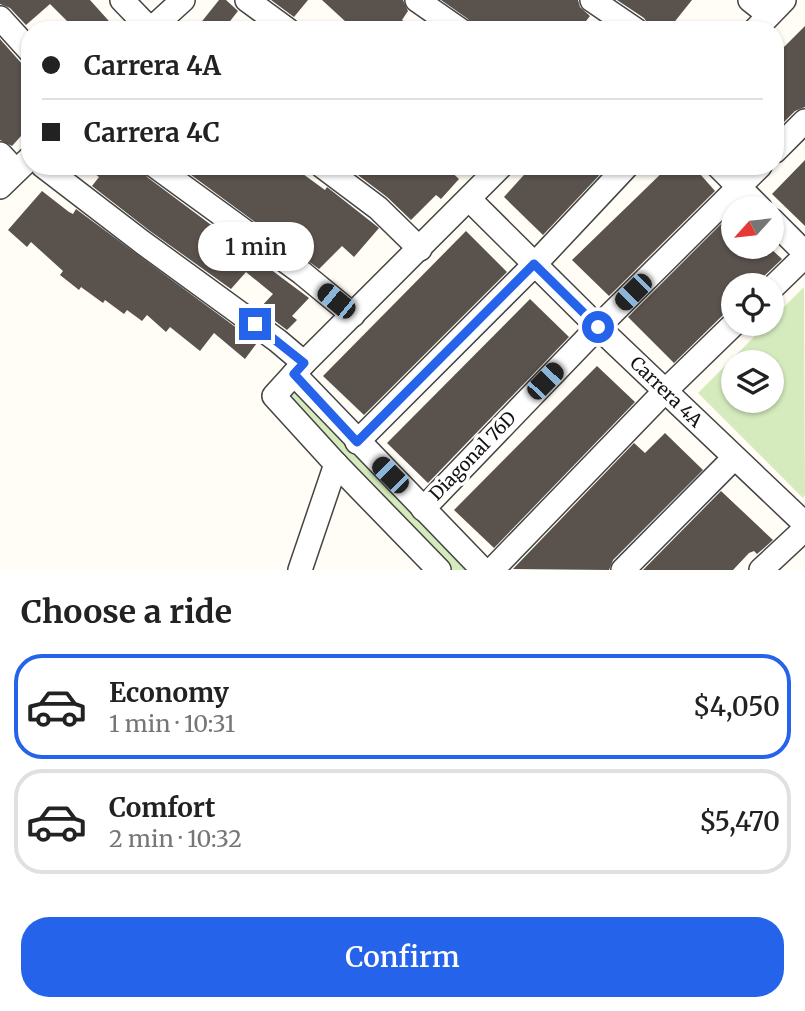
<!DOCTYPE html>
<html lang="en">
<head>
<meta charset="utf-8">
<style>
  body { margin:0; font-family:Merriweather,serif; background:#f6f6f6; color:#222; height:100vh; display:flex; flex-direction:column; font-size:26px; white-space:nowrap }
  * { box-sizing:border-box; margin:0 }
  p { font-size:23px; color:#767676 }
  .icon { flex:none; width:38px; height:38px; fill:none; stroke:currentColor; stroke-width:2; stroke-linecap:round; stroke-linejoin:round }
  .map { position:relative; height:570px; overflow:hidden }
  .sheet { display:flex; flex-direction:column; background:#fff; flex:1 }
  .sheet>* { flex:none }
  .hud { position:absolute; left:21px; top:21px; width:763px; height:154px; border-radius:28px; box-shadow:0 2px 5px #0004; display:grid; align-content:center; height:154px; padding:0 21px; background:#fff }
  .needle { width:46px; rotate:243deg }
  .buttons { position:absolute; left:721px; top:196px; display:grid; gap:14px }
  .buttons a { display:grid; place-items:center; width:63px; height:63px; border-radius:50%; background:#fff; box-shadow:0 2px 5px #0004; font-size:35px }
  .end { position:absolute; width:32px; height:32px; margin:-16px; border:9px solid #2563eb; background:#fff; box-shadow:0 0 0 4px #fff }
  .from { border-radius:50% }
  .bubble { position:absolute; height:49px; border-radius:24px; background:#fff; box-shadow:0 2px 5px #0004; font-size:23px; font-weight:600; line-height:49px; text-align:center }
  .car { position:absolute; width:21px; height:42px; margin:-21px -10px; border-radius:9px; box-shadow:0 0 5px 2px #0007; background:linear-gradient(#222 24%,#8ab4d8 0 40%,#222 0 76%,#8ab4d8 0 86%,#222 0) }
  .hud b { display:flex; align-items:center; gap:24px; height:66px; font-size:26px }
  .hud b+b { border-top:2px solid #e0e0e0 }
  .hud i { width:18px; height:18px; background:#222 }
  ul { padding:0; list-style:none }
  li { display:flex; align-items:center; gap:21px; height:105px; margin:0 14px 10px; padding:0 7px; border:4px solid #e0e0e0; border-radius:28px }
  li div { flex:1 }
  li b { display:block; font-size:26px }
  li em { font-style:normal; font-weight:600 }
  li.selected { border-color:#2563eb }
  li>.icon { width:63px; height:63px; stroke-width:1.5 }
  h2 { padding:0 21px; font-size:32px; line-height:84px }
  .primary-button { display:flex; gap:14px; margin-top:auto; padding:14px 21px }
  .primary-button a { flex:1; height:80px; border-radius:28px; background:#2563eb; color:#fff; font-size:28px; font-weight:600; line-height:80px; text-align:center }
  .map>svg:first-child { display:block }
  .green { fill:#d5ebbd; fill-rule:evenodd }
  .building { fill:#5a524d }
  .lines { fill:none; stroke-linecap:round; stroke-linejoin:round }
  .street-casing { stroke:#444; stroke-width:26 }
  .street { stroke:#fff; stroke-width:23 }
  .route { stroke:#2563eb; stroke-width:9 }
  .labels { text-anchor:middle; stroke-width:7; stroke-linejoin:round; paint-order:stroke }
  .street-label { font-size:18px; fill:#111; stroke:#fff }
</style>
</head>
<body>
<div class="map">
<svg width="805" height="570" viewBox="0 0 805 570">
  <rect width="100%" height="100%" fill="#fffdf5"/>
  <g class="green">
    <path d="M804,287L805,495L803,498L698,393L767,324H772V319ZM733,362H772V401H733Z"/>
    <path d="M292,385L476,570H452L282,398Z"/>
  </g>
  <g class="building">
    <path d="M0,0H90L117,30H76L50,4L26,25L10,8L0,4Z"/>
    <path d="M219,0H226L238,11L223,30H195Z"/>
    <path d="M271,0H308L294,17Z"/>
    <path d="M322,0H403L408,11L402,20L414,30H339L346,22Z"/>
    <path d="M441,0H578L580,7L590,16L579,30H474L468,19Z"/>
    <path d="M617,0H692L668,30H652L644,18Z"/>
    <path d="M805,26V107L795,111L775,131V56Z"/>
    <path d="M0,39L30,73V126L12,146L0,140Z"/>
    <path d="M805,160V226L772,194Z"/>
    <path d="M85,166H141L147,177L309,298L292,316L297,320L287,330L259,309L273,294L246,272L231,289L150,231L92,186L99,177Z"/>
    <path d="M179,166H292L325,190L327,187L379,228L354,257L342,246L319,269Z"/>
    <path d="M346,166H445L459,179L441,199L436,195L411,220L387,197Z"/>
    <path d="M532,166H608L543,235L504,197Z"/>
    <path d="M669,166H693L715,191L609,296L572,260Z"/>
    <path d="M42,191L69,212L73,214L76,209L257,343L245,359L214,333L200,351L170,327L166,332L147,315L142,321L127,310L124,314L105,300L103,303L81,287L79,290L60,275L63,271L31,242L27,247L8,230Z"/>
    <path d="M733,212V247H769L782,259L762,278L758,285H733V310L724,314L674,363L628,317Z"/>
    <path d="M466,231L507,272L364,415L323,376Z"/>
    <path d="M530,299L569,337L428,483L387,443Z"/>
    <path d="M597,366L635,402L494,548L454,510Z"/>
    <path d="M665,433L703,470L613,560L609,570L513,569L634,443L645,453Z"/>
    <path d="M721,491L773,540L757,554L754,551L749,553L733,570H643Z"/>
  </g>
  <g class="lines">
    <g class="street-casing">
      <g id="street">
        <path d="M122,0L150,29"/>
        <path d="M247,0L288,30"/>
        <path d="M417,0L460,30"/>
        <path d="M592,0L636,30"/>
        <path d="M750,0L769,15"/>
        <path d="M0,18L30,51"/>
        <path d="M150,30L183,0"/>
        <path d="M755,30L784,0"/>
        <path d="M775,151L805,121"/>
        <path d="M0,154L16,171"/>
        <path d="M43,166L142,242L278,341L304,363"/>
        <path d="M155,166L302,273L353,315"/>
        <path d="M322,166L378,208L420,249"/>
        <path d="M718,166L760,208"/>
        <path d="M0,187L30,158"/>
        <path d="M469,199L598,327L805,524"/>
        <path d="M772,220L805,253"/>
        <path d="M772,288L805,256"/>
        <path d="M294,374L483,570"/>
        <path d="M357,442L535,264L627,166"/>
        <path d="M423,509L598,327L760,166"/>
        <path d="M300,570L336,464"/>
        <path d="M439,570L336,464L274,396L304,363L501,166"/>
        <path d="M492,570L665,391L734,324"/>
        <path d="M623,570L734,458"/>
        <path d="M761,570L805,529"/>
      </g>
    </g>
    <use href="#street" class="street"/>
  </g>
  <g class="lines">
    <path class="route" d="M255,324L304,363L294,374L357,442L534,264L598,327"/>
  </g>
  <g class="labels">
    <g class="street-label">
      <text transform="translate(666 392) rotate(44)" y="6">Carrera 4A</text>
      <text transform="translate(473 456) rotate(-46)" y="6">Diagonal 76D</text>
    </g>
  </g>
</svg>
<div class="buttons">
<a><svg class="needle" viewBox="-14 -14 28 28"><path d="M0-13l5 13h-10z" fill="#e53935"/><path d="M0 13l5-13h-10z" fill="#767676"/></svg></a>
<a><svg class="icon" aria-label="locate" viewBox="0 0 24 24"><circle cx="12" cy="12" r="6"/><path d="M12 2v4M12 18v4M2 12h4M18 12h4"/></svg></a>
<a><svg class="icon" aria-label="layers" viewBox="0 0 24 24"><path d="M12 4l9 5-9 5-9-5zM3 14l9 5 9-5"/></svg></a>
</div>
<i class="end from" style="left:598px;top:327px"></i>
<i class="end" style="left:255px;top:324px"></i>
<div class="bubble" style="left:198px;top:222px;width:116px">1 min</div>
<i class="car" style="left:633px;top:292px;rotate:225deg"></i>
<i class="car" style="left:336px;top:301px;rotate:309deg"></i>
<i class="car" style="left:545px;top:381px;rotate:44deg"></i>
<i class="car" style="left:390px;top:475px;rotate:315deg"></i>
<div class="hud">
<b><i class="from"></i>Carrera 4A</b>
<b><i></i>Carrera 4C</b>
</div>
</div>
<section class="sheet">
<h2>Choose a ride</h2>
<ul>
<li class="selected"><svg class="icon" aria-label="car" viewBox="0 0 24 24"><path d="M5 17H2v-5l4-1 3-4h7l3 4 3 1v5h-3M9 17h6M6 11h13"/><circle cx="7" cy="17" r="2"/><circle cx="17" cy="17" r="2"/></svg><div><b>Economy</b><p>1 min · 10:31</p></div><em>$4,050</em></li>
<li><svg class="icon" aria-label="car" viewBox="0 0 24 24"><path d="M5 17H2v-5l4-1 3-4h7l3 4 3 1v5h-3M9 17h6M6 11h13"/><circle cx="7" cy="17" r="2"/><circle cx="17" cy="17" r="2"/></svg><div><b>Comfort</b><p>2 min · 10:32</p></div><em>$5,470</em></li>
</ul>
<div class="primary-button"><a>Confirm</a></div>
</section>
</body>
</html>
